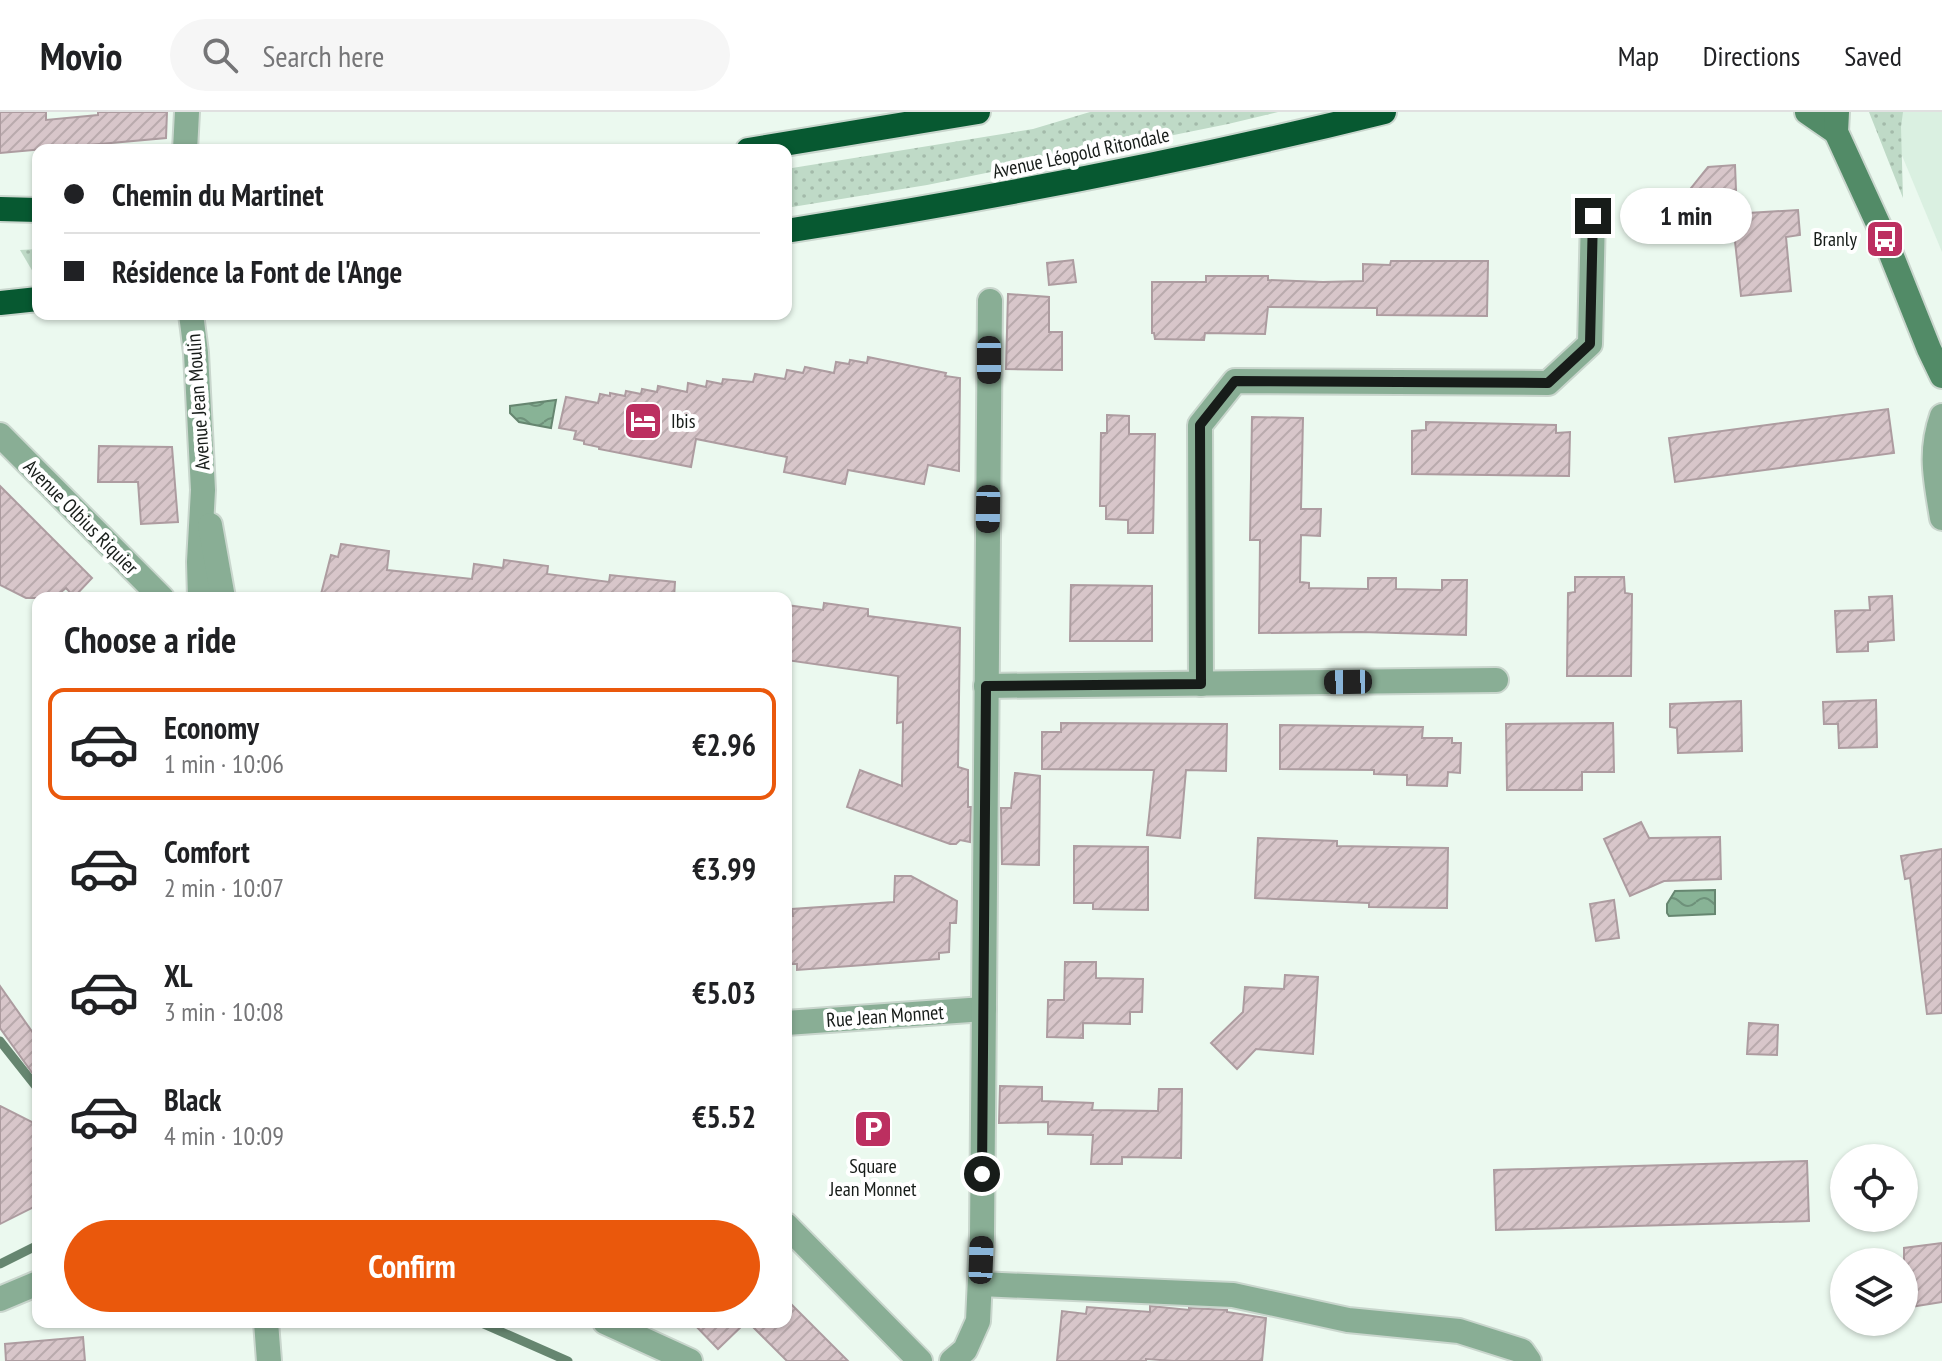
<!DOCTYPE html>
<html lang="en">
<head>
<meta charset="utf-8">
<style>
  body { margin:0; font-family:"PT Sans Narrow",sans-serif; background:#f6f6f6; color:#202124; height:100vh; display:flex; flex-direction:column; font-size:30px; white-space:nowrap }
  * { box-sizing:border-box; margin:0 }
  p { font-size:26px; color:#757577 }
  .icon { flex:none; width:44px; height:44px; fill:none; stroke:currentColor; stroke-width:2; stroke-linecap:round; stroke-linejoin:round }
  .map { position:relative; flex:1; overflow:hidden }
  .side { position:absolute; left:32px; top:480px; width:760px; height:736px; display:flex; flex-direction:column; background:#fff; border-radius:16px; box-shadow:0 2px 6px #0004 }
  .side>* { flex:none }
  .banner { position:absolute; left:32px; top:32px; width:760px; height:176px; border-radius:16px; box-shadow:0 2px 6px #0004; display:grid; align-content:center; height:176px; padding:0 32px; background:#fff }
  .tools { position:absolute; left:1830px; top:1032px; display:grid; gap:16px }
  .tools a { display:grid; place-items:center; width:88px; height:88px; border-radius:50%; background:#fff; box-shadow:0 2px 6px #0004; font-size:40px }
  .end { position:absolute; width:36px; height:36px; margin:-18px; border:10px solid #171c19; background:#fff; box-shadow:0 0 0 4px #fff }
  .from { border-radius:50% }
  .bubble { position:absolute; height:56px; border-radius:28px; background:#fff; box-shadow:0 2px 6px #0004; font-size:26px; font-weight:600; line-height:56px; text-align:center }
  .car { position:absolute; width:24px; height:48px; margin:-24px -12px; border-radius:10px; box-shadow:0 0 6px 2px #0007; background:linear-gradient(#222 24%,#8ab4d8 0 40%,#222 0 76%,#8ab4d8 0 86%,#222 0) }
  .banner b { display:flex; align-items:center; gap:28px; height:76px; font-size:30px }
  .banner b+b { border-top:2px solid #e0e0e0 }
  .banner i { width:20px; height:20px; background:#202124 }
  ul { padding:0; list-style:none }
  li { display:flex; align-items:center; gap:24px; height:112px; margin:0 16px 12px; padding:0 16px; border:4px solid transparent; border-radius:16px }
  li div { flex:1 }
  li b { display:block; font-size:30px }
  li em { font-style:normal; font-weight:600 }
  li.selected { border-color:#ea580c }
  li>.icon { width:72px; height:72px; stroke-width:1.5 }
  h2 { padding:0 32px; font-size:36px; line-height:96px }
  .action { display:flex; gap:16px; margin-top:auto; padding:16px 32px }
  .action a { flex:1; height:92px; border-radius:48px; background:#ea580c; color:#fff; font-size:32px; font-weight:600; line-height:92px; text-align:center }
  header { display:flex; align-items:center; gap:48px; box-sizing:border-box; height:112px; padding:0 40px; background:#fff; border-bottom:2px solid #e0e0e0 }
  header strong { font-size:38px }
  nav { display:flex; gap:44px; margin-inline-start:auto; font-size:28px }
  .search { width:560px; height:72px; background:#f6f6f6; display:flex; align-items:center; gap:20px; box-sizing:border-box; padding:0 28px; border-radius:44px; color:#757577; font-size:30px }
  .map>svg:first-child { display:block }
  .built { fill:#daf0e1 }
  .grass { fill:url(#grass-dots) }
  .water { fill:url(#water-waves); stroke:#668670; stroke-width:2 }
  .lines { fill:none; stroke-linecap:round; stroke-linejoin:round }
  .stream { stroke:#668670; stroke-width:9 }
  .building { fill:url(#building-hatch); stroke:#ad9ca0; stroke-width:2 }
  .street-casing { stroke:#c9d6cd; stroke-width:28 }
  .secondary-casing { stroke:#c9d6cd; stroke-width:28 }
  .highway-casing { stroke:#c9d6cd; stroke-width:28 }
  .street { stroke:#89ae95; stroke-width:24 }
  .secondary { stroke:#528b67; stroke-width:24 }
  .highway { stroke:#075931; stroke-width:24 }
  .route { stroke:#171c19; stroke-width:10 }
  .labels { text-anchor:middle; stroke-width:8; stroke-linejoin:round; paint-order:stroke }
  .street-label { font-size:20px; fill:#171c19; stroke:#fff }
  .poi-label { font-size:20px; fill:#171c19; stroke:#fff; text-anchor:end }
</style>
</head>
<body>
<header>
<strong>Movio</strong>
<div class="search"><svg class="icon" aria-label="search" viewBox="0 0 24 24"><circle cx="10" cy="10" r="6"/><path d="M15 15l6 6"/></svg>Search here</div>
<nav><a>Map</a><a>Directions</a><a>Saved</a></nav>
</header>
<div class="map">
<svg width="1942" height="1249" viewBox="0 0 1942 1249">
  <defs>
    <pattern id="grass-dots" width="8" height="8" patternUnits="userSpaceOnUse" patternTransform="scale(2)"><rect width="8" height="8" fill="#bfdac7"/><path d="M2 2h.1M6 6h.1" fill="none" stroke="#a3baaa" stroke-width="1.8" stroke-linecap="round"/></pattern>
    <pattern id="water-waves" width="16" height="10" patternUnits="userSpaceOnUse" patternTransform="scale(2)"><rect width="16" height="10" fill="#88b396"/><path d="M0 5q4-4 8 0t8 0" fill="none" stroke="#6e917a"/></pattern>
    <pattern id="building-hatch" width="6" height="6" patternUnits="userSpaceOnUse" patternTransform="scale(2)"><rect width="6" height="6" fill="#d8c6ca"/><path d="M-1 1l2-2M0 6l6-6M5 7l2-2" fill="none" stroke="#b9aaad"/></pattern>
  </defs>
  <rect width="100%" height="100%" fill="#ebf9ef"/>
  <path class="built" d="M1899,0H1942V140L1891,17Z"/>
  <g class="grass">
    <path d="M1090,0H1278L1228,12L927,73L786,96V57L1033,17Z"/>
    <path d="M1869,0H1903L1901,15L1903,86Z"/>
    <path d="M38,137V159L33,160L20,138Z"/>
  </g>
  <g class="water">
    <path d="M556,288L551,316L519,310L510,301V294Z"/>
    <path d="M1715,778V802L1669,804L1667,801V792L1675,779Z"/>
  </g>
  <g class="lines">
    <g class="stream">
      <path d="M0,929L38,977"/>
      <path d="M0,1152L38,1133"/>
      <path d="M479,1210L568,1249"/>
    </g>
  </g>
  <g class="building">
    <path d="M0,0H46V8L98,3V0H167L166,26L0,41Z"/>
    <path d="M1735,53L1736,78L1687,81L1708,55Z"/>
    <path d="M1798,98L1800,123L1786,125L1791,179L1741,184L1732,102Z"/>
    <path d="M1073,148L1076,170L1049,173L1047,151Z"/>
    <path d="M1391,149H1488L1487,204L1377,203V196L1268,195L1265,222L1205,221L1204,228L1155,227L1154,221H1152V170H1206V164H1268V168L1323,170L1363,169V152L1390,153Z"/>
    <path d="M1008,182L1049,185V220H1062V258L1006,257Z"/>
    <path d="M868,245L946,261L945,264L960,266L959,359L928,353L924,372L848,358L845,372L784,360L787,345L771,342L696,327L691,355L599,337V335L584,332V329L574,327L576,319L559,316L566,285L598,291L600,282L610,284V281L625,284L626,279L641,282L642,277L657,280L658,274L687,280L688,271L706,275L707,269L722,272L723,267L753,270L755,262L785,267L787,258L803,261L805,255L834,261L836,250L849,252L850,248L867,251Z"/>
    <path d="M1888,297L1894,341L1675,370L1669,326Z"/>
    <path d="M1107,303L1129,304V322H1155L1153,421H1128V408L1106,407V394H1100L1101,321H1107Z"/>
    <path d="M1252,305L1303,306L1301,397H1321L1320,424L1301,423L1300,470L1309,471V476L1368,477V466H1396V477L1442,478V468H1467L1466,523L1361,520L1259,521L1260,428H1250Z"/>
    <path d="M1426,310L1556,313V321L1570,320L1569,364L1412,362V319L1426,318Z"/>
    <path d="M99,334L172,335L178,410L141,412L138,370H98Z"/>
    <path d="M0,374L92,466L74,485L66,476L54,486H26L0,473Z"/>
    <path d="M341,432L389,439L387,458L472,467L474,452L503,456L504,448L548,454L547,462L609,470L610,463L675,470L674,486H402L378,482L377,486H320L331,443L338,445Z"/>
    <path d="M1575,465H1624L1625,481L1632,482L1631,564H1567L1568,481L1575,480Z"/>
    <path d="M1071,473L1152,474V529H1070Z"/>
    <path d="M1892,484L1894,528L1868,530V539L1837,540L1835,499L1870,498L1869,485Z"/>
    <path d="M824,491L868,497V504L960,516L958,655L968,658V695H971L970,730L960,728L956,732H950L847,695L860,658L902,674L903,610L897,611L898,564L786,548V493L823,498Z"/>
    <path d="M1876,588L1877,635L1839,636L1838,612H1824L1823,590Z"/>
    <path d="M1741,589L1742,639L1678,641L1677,616L1670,615V592Z"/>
    <path d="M1061,611L1227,612L1226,659L1186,658L1180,726L1147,723L1154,658L1042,657V620H1061Z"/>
    <path d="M1613,611L1614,660H1582V678H1507L1506,612Z"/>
    <path d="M1280,613L1423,615L1422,626H1452V631H1461L1460,661L1448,660L1447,674L1407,673V663L1374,662V658L1280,657Z"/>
    <path d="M1015,661L1040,664L1039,753L1002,752L1001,696H1011Z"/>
    <path d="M1641,710L1649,726L1720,725L1721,767L1664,769L1630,784L1604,727Z"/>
    <path d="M1258,726L1337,729V734L1448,736L1447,796L1369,795V791L1255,786Z"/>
    <path d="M1074,734L1148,735V798L1093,797V791H1074Z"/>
    <path d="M1942,737V901L1927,902L1910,766L1905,767L1901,744Z"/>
    <path d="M895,764H911L957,789L956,811H950L949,840L939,841V847L864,853L797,858V852H786V804H793L792,797L894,790Z"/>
    <path d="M1614,788L1619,826L1596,829L1590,792Z"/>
    <path d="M1065,850H1096V866L1143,867L1142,900H1130V912L1083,911V926L1047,925L1048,888H1064Z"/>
    <path d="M1285,863L1318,865L1313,942L1256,937L1237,957L1211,931L1243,900L1245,875L1284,877Z"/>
    <path d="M0,874L38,928V969L0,916Z"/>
    <path d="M1749,911L1778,913L1777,943L1747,942Z"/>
    <path d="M1000,974L1042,975V989L1093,991L1092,998L1158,999L1159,977H1182L1181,1046L1122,1045V1052H1091L1093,1023L1048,1022V1010L999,1011Z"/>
    <path d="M0,994L38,1013V1093L0,1112Z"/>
    <path d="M1807,1049L1809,1109L1496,1118L1494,1058Z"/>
    <path d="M1942,1131V1190L1904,1196V1136Z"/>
    <path d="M786,1187L848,1249H787L748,1210H786Z"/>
    <path d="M1150,1194L1189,1198V1196L1227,1198V1200L1266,1206L1262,1249H1174L1146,1247V1249H1057L1062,1199L1086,1202L1087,1195L1150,1200Z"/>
    <path d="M692,1210H746L718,1237Z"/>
    <path d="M83,1225L85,1249H6L5,1232Z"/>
  </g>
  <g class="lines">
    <g class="street-casing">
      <g id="street">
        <path d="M185,38L187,0"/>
        <path d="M191,202L196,241L203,378L199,450L200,486"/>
        <path d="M1942,304C1929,341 1936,368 1942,406"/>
        <path d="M0,323L162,486"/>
        <path d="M210,413L223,486"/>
        <path d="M1201,572L1200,313L1235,269L1548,271L1590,232L1593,104"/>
        <path d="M986,574L1496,568"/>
        <path d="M786,911L984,897"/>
        <path d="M786,1113L920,1249"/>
        <path d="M980,1172L1233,1183L1348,1208L1459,1219L1522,1239L1529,1249"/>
        <path d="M0,1187L38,1171"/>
        <path d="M266,1210L269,1249"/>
        <path d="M605,1210L690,1249"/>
        <path d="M952,1249L965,1238L978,1209L982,1124L990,189"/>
      </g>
    </g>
    <g class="secondary-casing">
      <g id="secondary">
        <path d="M1807,0L1836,20"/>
        <path d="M1837,0L1836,20L1885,127L1929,237L1942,264"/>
      </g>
    </g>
    <g class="highway-casing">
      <g id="highway">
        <path d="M748,38L978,0"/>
        <path d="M0,97L38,98"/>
        <path d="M786,119C987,87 1187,49 1384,0"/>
        <path d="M0,191L38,187"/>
      </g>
    </g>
    <use href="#street" class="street"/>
    <use href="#secondary" class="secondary"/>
    <use href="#highway" class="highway"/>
  </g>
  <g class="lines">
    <path class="route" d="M982,1062L986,574L1201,572L1200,313L1235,269L1548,271L1590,232L1593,104"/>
  </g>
  <defs>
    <g id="bus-square" transform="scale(2)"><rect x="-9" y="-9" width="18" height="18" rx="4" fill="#bc2f60" stroke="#fff"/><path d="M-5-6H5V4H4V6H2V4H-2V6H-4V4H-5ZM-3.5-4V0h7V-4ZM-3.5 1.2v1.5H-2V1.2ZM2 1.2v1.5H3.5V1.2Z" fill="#fff"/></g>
    <g id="hotel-square" transform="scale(2)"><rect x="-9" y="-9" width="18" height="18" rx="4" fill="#bc2f60" stroke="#fff"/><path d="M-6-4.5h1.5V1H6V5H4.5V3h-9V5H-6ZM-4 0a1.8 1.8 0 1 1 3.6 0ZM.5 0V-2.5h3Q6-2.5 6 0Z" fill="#fff"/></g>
    <g id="parking-square" transform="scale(2)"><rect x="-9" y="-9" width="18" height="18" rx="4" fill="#bc2f60" stroke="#fff"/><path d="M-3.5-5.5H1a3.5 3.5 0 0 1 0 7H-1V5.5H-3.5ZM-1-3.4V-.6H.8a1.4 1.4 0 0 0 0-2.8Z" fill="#fff"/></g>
  </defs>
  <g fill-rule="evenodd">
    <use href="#bus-square" x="1885" y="127"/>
    <use href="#hotel-square" x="643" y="309"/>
    <use href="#parking-square" x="873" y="1017"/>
  </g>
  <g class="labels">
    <g class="street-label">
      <text transform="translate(1081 41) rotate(-12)" y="7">Avenue Léopold Ritondale</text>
      <text transform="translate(198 290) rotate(-94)" y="7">Avenue Jean Moulin</text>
      <text transform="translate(81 405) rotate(45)" y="7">Avenue Olbius Riquier</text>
      <text transform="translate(885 904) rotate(-4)" y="7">Rue Jean Monnet</text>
    </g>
    <g class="poi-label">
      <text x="1857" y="134">Branly</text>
      <text x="671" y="316" text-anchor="start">Ibis</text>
      <text x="873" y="1061" text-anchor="middle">Square<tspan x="873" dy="23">Jean Monnet</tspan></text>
    </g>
  </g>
</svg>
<div class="tools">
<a><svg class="icon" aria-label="locate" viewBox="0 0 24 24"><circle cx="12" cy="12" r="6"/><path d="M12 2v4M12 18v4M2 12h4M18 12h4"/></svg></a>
<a><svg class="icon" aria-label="layers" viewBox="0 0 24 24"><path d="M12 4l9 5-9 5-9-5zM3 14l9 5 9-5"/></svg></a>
</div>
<i class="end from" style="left:982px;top:1062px"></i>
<i class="end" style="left:1593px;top:104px"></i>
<div class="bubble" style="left:1620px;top:76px;width:132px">1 min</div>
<i class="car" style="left:989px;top:248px;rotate:180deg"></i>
<i class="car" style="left:988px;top:397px;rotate:181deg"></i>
<i class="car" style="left:1348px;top:570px;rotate:269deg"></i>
<i class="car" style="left:981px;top:1148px;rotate:2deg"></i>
<div class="banner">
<b><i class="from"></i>Chemin du Martinet</b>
<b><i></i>Résidence la Font de l'Ange</b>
</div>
<section class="side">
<h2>Choose a ride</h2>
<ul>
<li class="selected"><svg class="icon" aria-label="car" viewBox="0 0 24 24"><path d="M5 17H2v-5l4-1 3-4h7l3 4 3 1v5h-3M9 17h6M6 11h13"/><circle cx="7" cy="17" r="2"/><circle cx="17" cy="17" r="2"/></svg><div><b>Economy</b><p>1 min · 10:06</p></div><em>€2.96</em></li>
<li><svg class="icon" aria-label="car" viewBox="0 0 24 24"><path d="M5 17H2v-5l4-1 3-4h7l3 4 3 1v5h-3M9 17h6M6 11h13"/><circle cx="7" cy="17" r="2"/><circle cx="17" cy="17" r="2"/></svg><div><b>Comfort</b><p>2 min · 10:07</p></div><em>€3.99</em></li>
<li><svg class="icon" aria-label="car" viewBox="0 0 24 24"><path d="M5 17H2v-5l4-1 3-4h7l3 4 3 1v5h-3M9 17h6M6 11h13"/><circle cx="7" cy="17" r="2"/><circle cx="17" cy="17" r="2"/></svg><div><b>XL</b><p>3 min · 10:08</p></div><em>€5.03</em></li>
<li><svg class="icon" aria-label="car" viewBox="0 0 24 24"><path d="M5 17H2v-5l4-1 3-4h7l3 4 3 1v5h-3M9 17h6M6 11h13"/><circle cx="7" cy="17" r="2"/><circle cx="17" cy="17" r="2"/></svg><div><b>Black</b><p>4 min · 10:09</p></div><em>€5.52</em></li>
</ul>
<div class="action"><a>Confirm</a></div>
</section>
</div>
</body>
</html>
